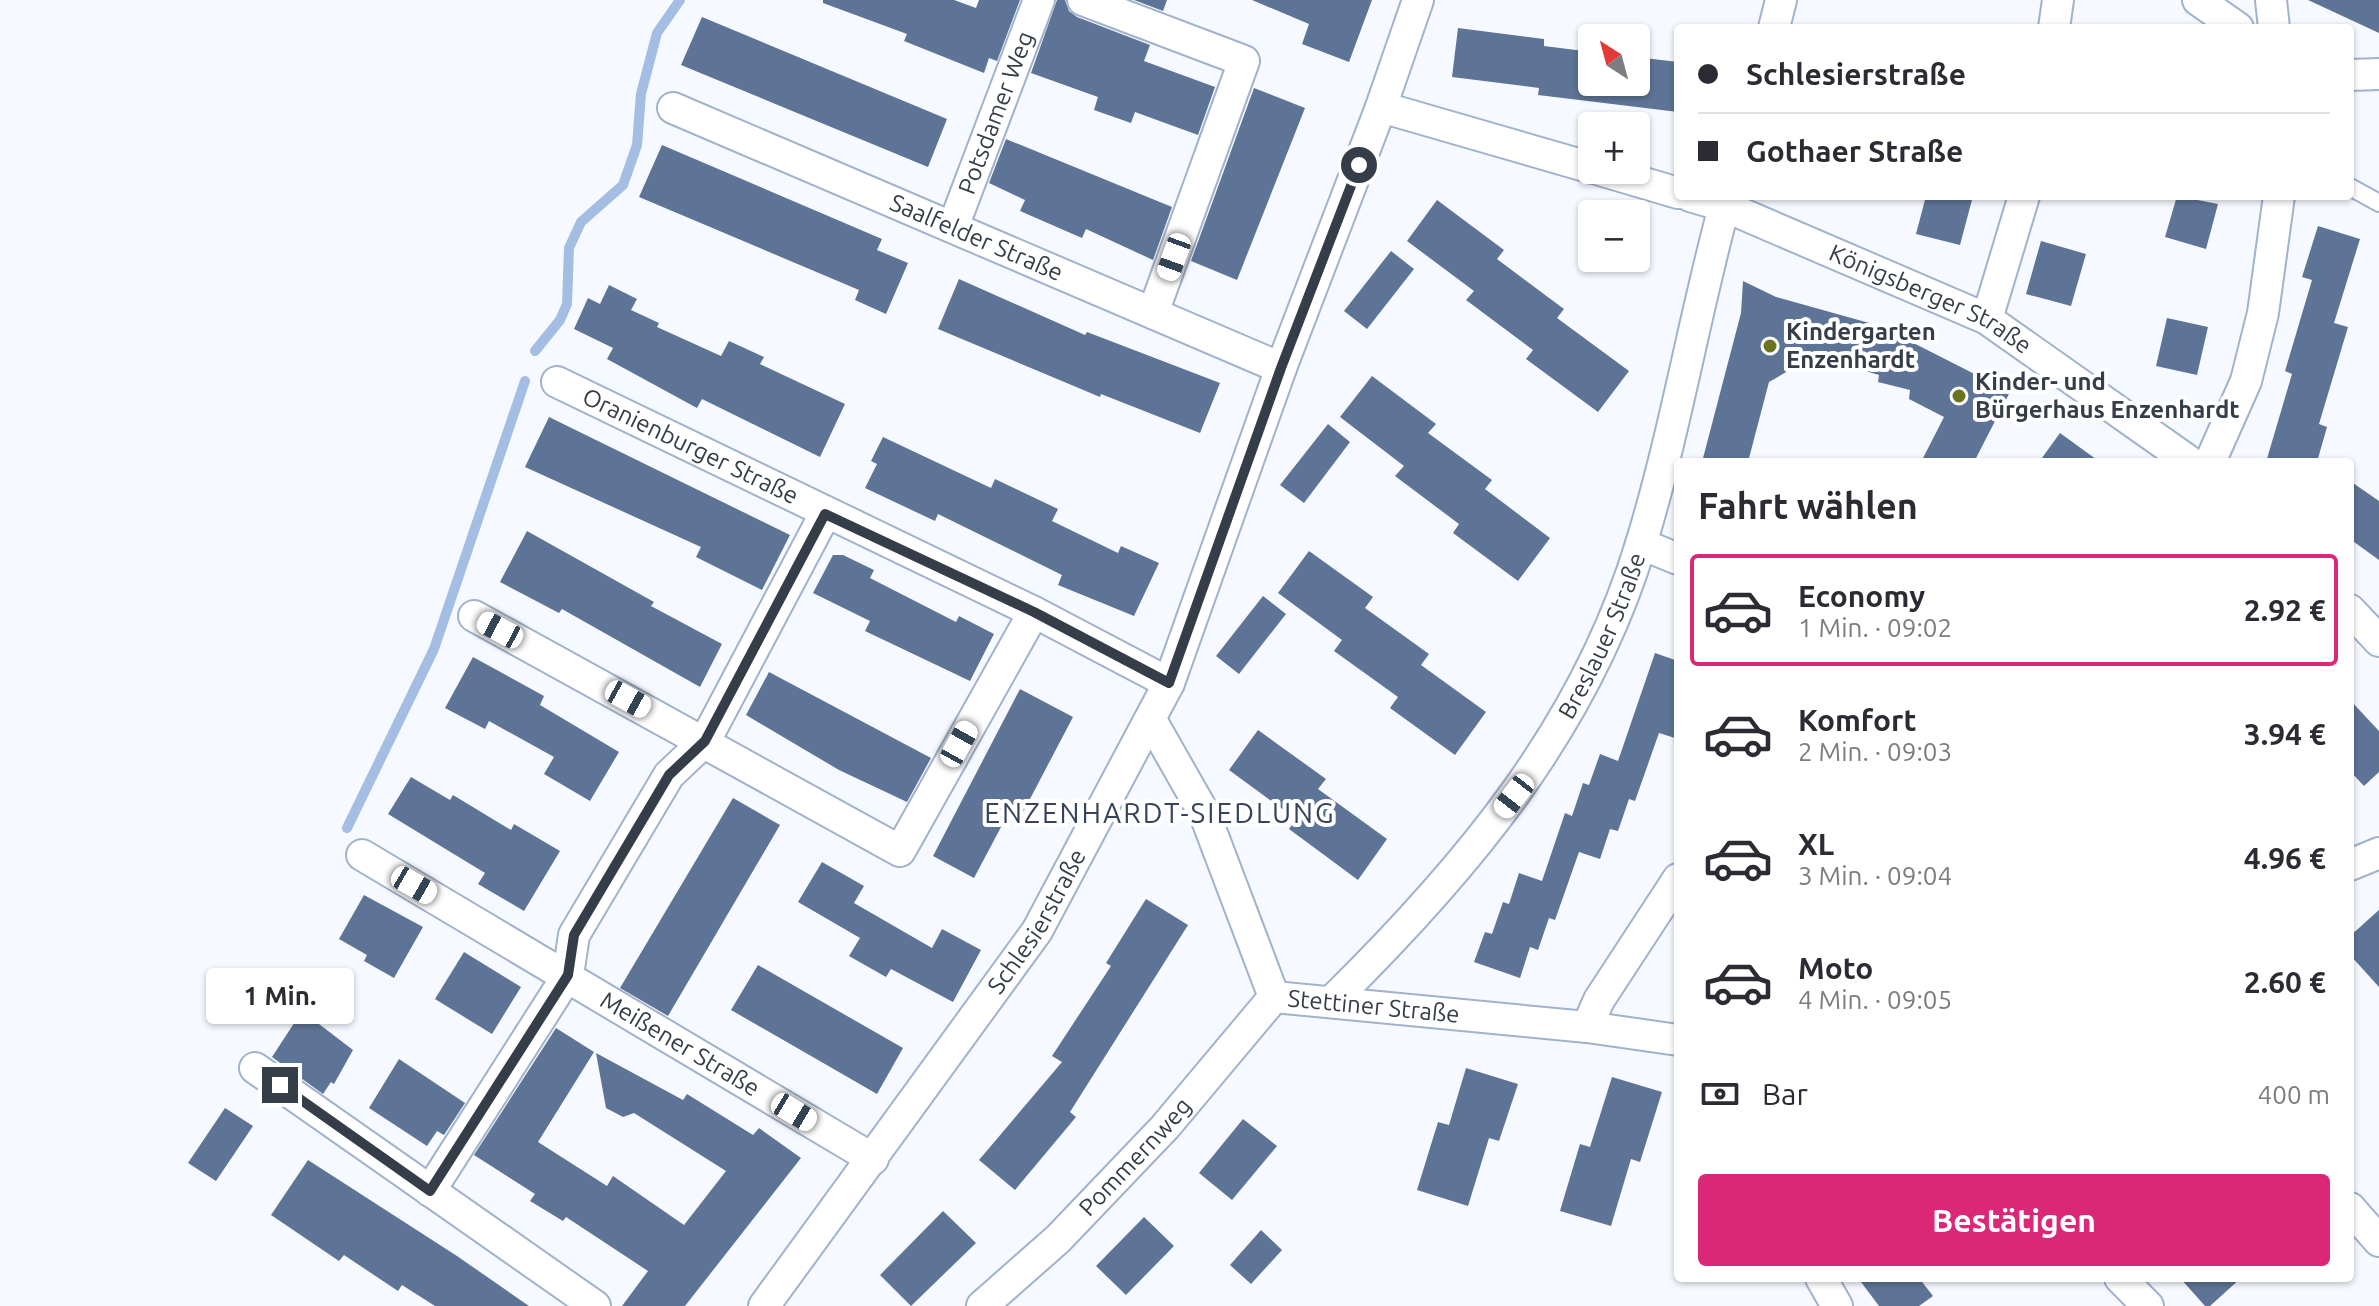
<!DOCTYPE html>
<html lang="de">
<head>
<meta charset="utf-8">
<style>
  body { margin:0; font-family:Ubuntu,sans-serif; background:#f7f7f7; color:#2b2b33; height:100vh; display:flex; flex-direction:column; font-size:30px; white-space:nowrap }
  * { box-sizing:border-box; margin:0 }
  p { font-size:26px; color:#7c7c81 }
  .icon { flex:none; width:44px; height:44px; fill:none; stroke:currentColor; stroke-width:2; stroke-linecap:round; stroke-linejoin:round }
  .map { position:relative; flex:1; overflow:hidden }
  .drawer { position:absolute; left:1674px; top:458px; width:680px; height:824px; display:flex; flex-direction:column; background:#fff; border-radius:8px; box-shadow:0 2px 6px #0004 }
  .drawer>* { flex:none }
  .guide { position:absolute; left:1674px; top:24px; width:680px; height:176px; border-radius:8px; box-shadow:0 2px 6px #0004; display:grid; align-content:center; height:176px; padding:0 24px; background:#fff }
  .needle { width:52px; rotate:324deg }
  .controls { position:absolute; left:1578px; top:24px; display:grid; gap:16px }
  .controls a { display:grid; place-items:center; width:72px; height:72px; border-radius:8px; background:#fff; box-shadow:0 2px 6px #0004; font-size:40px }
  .end { position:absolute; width:36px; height:36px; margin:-18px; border:10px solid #353d48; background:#fff; box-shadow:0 0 0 4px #fff }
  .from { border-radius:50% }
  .bubble { position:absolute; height:56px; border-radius:8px; background:#fff; box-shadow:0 2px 6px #0004; font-size:26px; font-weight:700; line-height:56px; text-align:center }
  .car { position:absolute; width:24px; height:48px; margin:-24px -12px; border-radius:10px; box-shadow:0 0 6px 2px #0007; background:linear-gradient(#fff 24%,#345 0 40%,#fff 0 76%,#345 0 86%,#fff 0) }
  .guide b { display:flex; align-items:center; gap:28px; height:76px; font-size:30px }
  .guide b+b { border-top:2px solid #e1e1e2 }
  .guide i { width:20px; height:20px; background:#2b2b33 }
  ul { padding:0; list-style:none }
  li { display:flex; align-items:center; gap:24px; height:112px; margin:0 16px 12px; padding:0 8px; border:4px solid transparent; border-radius:8px }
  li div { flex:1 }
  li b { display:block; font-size:30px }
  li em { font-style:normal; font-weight:700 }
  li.current { border-color:#db2777 }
  li>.icon { width:72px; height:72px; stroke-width:1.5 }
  h2 { padding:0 24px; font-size:36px; line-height:96px }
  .pay { display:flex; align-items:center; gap:20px; height:88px; padding:0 24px; font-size:30px }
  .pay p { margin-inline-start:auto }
  .action { display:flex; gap:16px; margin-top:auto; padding:16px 24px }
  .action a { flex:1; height:92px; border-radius:8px; background:#db2777; color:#fff; font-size:32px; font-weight:700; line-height:92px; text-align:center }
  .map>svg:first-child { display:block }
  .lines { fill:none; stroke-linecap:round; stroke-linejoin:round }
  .stream { stroke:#a4bde2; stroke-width:10 }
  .building { fill:#5e7496 }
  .lane-casing { stroke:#a1b2cc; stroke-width:20 }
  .street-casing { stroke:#a1b2cc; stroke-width:34 }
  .lane { stroke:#fff; stroke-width:16 }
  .street { stroke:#fff; stroke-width:30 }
  .route { stroke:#353d48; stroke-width:10 }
  .poi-dot { fill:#6b751f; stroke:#fff; stroke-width:3 }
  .labels { text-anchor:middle; stroke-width:8; stroke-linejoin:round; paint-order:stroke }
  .street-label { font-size:24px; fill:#353d48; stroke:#fff }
  .poi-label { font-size:24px; font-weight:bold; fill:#353d48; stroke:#fff; text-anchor:start }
  .quarter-label { font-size:28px; letter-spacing:2px; fill:#35445a; stroke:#fff }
</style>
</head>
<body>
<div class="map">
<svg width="2379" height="1306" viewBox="0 0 2379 1306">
  <rect width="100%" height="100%" fill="#f6f9ff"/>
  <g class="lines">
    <g class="stream">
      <path d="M535,351L560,320L567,304L569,248L581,222L623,185L637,145L641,94L657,33L680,0"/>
      <path d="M347,828L434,649L525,381"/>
    </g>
  </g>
  <g class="building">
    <path d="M823,0H954L976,8L979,0H1020L997,61L989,58L984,73L904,41L907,34L823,3Z"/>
    <path d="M1057,0H1065L1069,11L1077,17L1150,45L1144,61L1215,87L1198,135L1135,112L1131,123L1094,110L1098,97L1031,73Z"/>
    <path d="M1134,0H1167L1163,11Z"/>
    <path d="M1252,0H1372L1349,62L1302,44L1309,24Z"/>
    <path d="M2308,0H2379V33Z"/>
    <path d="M702,17L947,119L928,167L681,65Z"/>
    <path d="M1458,28L1544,39V46L1592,52V82H1636V57L1678,62V112L1538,95L1539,88L1452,77Z"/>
    <path d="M1254,88L1305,108L1237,280L1191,261Z"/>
    <path d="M1006,139L1172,207L1153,260L1086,229L1082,238L1020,211L1025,200L989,183Z"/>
    <path d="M662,145L882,239L877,250L908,263L886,314L855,300L859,290L639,197Z"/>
    <path d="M1926,196H1973L1960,245L1916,234Z"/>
    <path d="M2177,196L2218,204L2206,249L2165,237Z"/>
    <path d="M1437,200L1504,250L1497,259L1564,309L1557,318L1629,371L1598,412L1526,359L1533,350L1466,300L1474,291L1407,241Z"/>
    <path d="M2318,226L2360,239L2334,323L2348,327L2319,424L2327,427L2317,462H2266L2292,374L2285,371L2312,280L2302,277Z"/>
    <path d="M2041,241L2086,254L2071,306L2026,294Z"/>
    <path d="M1391,251L1414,269L1367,329L1344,311Z"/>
    <path d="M959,279L1085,335L1087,332L1220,383L1200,433L1101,394L1100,397L938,329Z"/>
    <path d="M1743,281L1776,297L1880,326L2010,392L1974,462H1921L1944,417L1909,399L1910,390L1878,382L1879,375L1814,356L1769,382L1748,462H1702L1741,313Z"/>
    <path d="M609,285L637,299L631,310L659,323L657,327L721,356L729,341L764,357L760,364L845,404L820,457L702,399L697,408L607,359L613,348L574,329L588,298L600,304Z"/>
    <path d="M2167,318L2208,327L2197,375L2156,366Z"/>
    <path d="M1372,376L1436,424L1428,433L1492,480L1485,489L1550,538L1518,581L1453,533L1459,524L1395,476L1404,466L1340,417Z"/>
    <path d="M549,417L790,535L762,590L696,557L701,547L525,467Z"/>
    <path d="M1328,424L1350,442L1304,503L1280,485Z"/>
    <path d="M2060,433L2100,462H2039Z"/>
    <path d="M883,437L991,488L995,479L1058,509L1052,521L1118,553L1121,546L1159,563L1134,616L1058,585L1062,575L938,514L935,521L865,488L877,464L871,461Z"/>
    <path d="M2350,481L2379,501V560L2350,539Z"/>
    <path d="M527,531L654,602L651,606L722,644L700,687L562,609L559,613L500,582Z"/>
    <path d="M1309,551L1373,597L1365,608L1429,654L1421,665L1486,712L1455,755L1390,708L1398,697L1334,651L1342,640L1278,593Z"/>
    <path d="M833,555H843L874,570L870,578L956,622L959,616L994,634L970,681L865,631L870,621L813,593Z"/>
    <path d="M1263,596L1286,614L1239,674L1216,656Z"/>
    <path d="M1655,653L1678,661V739L1659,733L1635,801L1629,799L1618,831L1610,829L1600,859L1579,852L1555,920L1549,918L1538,950L1530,947L1520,978L1474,962L1485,932L1492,934L1503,902L1509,904L1519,873L1542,881L1565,813L1572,816L1583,783L1589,785L1600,754L1618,761Z"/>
    <path d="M473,657L544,696L540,705L619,752L590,801L544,774L554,757L489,721L485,729L445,708Z"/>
    <path d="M769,672L931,758L907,802L839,770L746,715Z"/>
    <path d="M1020,689L1073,717L1020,818L1009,812L974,878L933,856Z"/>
    <path d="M2350,700L2379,731V772L2364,786L2350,771Z"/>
    <path d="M1258,730L1326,779L1318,789L1387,839L1358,880L1289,829L1296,819L1229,770Z"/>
    <path d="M411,777L450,800L453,795L511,830L514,824L560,851L524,911L478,884L485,873L388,814Z"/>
    <path d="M733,798L780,825L668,1016L620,988Z"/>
    <path d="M822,862L864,886L854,903L932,948L942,929L981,950L953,1002L891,969L886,977L849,956L860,938L798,902Z"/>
    <path d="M364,895L423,927L394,978L364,961L367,955L339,939Z"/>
    <path d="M1146,899L1188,925L1070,1112L1076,1117L1015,1190L979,1160L1062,1062L1052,1056L1111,966L1106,963Z"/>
    <path d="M2379,910V987L2350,955V936Z"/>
    <path d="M464,952L521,987L492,1034L435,999Z"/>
    <path d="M758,965L903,1048L877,1094L731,1010Z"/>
    <path d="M302,1011L353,1050L334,1084L331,1082L323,1094L272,1057Z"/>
    <path d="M556,1028L594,1052L538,1142L607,1186L613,1176L684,1225L726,1171L634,1113L623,1117L606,1108L596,1053L683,1100L687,1094L753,1135L759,1128L801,1158L685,1306H622L648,1271L566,1217L563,1221L530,1201L535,1194L474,1155Z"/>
    <path d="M399,1059L465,1103L444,1135L437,1131L427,1146L369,1108Z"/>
    <path d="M1466,1068L1518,1084L1499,1141L1489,1138L1468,1206L1417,1190L1438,1122L1449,1125Z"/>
    <path d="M1612,1077L1662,1092L1640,1162L1631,1159L1611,1226L1560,1211L1580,1144L1590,1147Z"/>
    <path d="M225,1108L253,1126L216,1181L188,1163Z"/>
    <path d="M1243,1119L1277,1146L1232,1200L1199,1173Z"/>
    <path d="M308,1160L457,1256L529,1306H435L402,1285L398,1291L344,1255L339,1261L271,1215Z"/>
    <path d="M943,1211L976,1243L911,1306L880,1275Z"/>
    <path d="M1144,1217L1174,1246L1126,1295L1096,1266Z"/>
    <path d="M1261,1230L1282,1250L1251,1284L1230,1265Z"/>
    <path d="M1858,1278H1919L1933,1296L1919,1306H1879Z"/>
    <path d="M2180,1278H2241L2210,1306H2205Z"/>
  </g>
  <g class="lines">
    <g class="lane-casing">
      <path id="lane" d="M2350,187L2379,203"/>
    </g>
    <g class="street-casing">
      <g id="street">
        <path d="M1083,0L1244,61L1153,313"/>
        <path d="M2198,0L2238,28"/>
        <path d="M2271,0L2274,28"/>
        <path d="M1774,28L1781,0"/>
        <path d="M2054,28L2058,0"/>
        <path d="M2350,75L2379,74"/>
        <path d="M1381,107L1592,168"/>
        <path id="s1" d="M673,108L1281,368"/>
        <path d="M1600,170L1678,193"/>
        <path id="s2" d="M1690,196L1724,206L1987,319L2190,462"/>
        <path id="s3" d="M953,227L1039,0"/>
        <path d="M1987,319L2024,196"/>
        <path id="s4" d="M557,382L1034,612L1169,683"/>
        <path d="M2210,462L2246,381L2263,313L2279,196"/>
        <path d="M1641,544L1678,559"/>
        <path d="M2350,610L2379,641"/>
        <path d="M474,616L900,851L1034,612"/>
        <path id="s5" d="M1151,720L1205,815L1274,997L1587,1027L1678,1040"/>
        <path id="s6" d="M362,855L873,1159"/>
        <path d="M2350,865L2379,853"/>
        <path id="s7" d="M1332,1001C1467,868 1585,728 1641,544C1676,430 1695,311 1727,196"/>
        <path d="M1587,1027L1599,1000L1678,879"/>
        <path d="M255,1068L595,1306"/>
        <path d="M430,1191L568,975L574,935L669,775L705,741L825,514"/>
        <path d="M2350,1208L2379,1241"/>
        <path d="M1821,1278L1837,1306"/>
        <path d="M2120,1278L2148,1306"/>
        <path id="s8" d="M764,1306L1037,931L1169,683L1281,368L1381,107L1418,0"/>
        <path id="s9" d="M982,1306L1058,1239L1165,1127L1274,997"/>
      </g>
    </g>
    <use href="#lane" class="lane"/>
    <use href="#street" class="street"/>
  </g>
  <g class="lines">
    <path class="route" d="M280,1085L430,1191L568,975L574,935L669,775L705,741L825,514L1034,612L1169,683L1281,368L1359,165"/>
  </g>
  <g class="poi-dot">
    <circle cx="1770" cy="346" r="8"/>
    <circle cx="1959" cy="396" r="8"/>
  </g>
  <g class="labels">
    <g class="street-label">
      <text dy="8" stroke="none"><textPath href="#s3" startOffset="122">Potsdamer Weg</textPath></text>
      <text dy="8" stroke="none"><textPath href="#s1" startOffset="330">Saalfelder Straße</textPath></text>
      <text dy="8" stroke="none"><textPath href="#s2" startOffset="262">Königsberger Straße</textPath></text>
      <text dy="8" stroke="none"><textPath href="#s4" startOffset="148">Oranienburger Straße</textPath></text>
      <text dy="8" stroke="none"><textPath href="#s7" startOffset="458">Breslauer Straße</textPath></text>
      <text dy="8" stroke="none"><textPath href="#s8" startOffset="472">Schlesierstraße</textPath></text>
      <text dy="8" stroke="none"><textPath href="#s5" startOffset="404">Stettiner Straße</textPath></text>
      <text dy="8" stroke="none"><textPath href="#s6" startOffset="370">Meißener Straße</textPath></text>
      <text dy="8" stroke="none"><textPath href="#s9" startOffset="214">Pommernweg</textPath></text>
    </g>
    <g class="poi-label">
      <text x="1786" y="340">Kindergarten<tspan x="1786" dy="28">Enzenhardt</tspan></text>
      <text x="1975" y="390">Kinder- und<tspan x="1975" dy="28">Bürgerhaus Enzenhardt</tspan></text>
    </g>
    <g class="quarter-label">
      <text x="1160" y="823">ENZENHARDT-SIEDLUNG</text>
    </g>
  </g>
</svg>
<div class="controls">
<a><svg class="needle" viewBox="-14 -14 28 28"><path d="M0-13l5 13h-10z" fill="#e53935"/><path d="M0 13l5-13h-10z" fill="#7c7c81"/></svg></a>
<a>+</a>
<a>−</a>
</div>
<i class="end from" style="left:1359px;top:165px"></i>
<i class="end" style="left:280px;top:1085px"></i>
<div class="bubble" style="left:206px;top:968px;width:148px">1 Min.</div>
<i class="car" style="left:1174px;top:257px;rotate:200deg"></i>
<i class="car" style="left:500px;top:630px;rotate:298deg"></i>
<i class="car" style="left:628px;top:699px;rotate:119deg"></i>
<i class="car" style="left:959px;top:744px;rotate:29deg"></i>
<i class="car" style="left:1514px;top:796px;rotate:218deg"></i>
<i class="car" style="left:414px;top:885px;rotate:120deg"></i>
<i class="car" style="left:794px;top:1112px;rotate:121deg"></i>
<div class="guide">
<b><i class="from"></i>Schlesierstraße</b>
<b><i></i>Gothaer Straße</b>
</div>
<section class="drawer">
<h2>Fahrt wählen</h2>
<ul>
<li class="current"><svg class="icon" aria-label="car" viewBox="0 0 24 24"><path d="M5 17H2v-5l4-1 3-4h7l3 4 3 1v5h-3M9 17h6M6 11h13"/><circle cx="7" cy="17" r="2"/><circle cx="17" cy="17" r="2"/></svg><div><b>Economy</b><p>1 Min. · 09:02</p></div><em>2.92 €</em></li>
<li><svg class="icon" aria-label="car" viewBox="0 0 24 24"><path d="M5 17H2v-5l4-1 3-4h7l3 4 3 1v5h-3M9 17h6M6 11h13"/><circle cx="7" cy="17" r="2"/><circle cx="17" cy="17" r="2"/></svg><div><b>Komfort</b><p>2 Min. · 09:03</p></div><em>3.94 €</em></li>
<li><svg class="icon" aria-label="car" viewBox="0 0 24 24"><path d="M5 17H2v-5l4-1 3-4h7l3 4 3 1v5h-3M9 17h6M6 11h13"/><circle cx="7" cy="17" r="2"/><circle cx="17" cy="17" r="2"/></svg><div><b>XL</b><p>3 Min. · 09:04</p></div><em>4.96 €</em></li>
<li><svg class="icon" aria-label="car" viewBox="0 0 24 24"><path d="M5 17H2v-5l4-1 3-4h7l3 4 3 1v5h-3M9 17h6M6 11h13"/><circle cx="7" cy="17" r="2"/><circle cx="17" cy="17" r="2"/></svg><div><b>Moto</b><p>4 Min. · 09:05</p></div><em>2.60 €</em></li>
</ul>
<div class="pay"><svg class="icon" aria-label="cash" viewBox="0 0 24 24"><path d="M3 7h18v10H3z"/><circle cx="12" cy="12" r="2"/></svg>Bar<p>400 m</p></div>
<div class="action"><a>Bestätigen</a></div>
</section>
</div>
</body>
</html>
